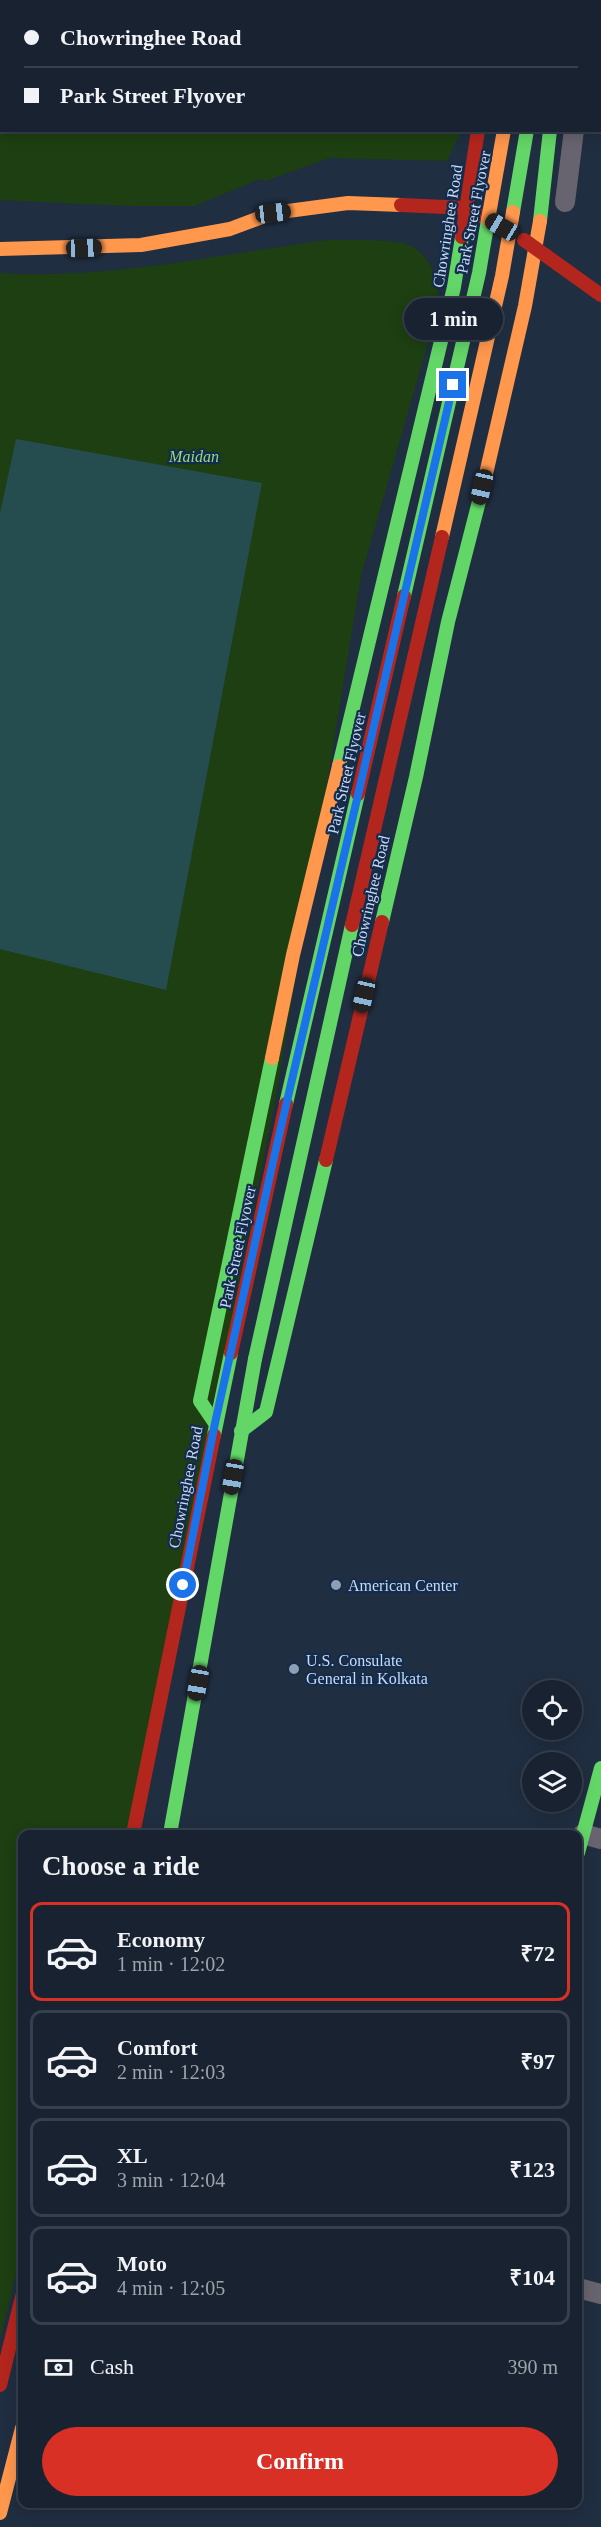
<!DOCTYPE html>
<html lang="en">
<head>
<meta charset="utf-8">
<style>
  body { margin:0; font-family:Georgia,serif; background:#212a39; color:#f1f3f6; height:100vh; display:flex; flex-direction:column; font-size:22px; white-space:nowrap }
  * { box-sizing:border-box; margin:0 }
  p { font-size:20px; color:#9fa4ab }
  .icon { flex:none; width:33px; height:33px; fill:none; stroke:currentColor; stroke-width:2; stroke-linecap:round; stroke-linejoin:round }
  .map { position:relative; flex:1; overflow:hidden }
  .details { position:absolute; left:18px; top:1830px; width:564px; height:678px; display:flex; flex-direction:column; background:#182231; border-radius:12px; box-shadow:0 3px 15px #0003,0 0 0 2px #363f4d }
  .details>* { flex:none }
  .guide { position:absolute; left:0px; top:0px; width:602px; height:132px; box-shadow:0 3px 15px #0003,0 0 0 2px #363f4d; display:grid; align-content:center; height:132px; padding:0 24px; background:#182231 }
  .fabs { position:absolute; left:522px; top:1680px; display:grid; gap:12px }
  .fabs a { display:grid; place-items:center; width:60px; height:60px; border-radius:50%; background:#182231; box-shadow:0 3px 15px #0003,0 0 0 2px #363f4d; font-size:30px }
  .end { position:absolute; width:27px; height:27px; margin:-14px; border:8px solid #1a73e8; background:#fff; box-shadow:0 0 0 3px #fff }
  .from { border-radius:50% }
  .bubble { position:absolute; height:42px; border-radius:21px; background:#182231; box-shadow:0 3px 15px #0003,0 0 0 2px #363f4d; font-size:20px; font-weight:600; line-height:42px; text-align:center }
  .car { position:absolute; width:18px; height:36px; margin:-18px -9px; border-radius:8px; box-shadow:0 0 4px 2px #0007; background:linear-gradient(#222 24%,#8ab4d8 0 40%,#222 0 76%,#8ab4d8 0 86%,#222 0) }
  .guide b { display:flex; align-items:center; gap:21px; height:57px; font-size:22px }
  .guide b+b { border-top:2px solid #363f4d }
  .guide i { width:15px; height:15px; background:#f1f3f6 }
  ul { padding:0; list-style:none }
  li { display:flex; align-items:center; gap:18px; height:99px; margin:0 12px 9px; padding:0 12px; border:3px solid #363f4d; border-radius:12px }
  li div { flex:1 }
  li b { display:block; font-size:22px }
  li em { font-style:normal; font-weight:600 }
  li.active { border-color:#d93025 }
  li>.icon { width:54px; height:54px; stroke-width:1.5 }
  h2 { padding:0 24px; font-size:27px; line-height:72px }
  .pay { display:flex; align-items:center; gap:15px; height:66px; padding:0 24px; font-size:22px }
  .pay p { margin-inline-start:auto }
  .action { display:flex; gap:12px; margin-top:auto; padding:12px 24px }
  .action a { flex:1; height:69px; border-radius:36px; background:#d93025; color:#fff; font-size:24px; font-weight:600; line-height:69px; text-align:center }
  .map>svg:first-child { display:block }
  .green { fill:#1d3f11 }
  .water { fill:#254d4f }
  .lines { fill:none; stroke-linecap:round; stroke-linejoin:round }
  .street { stroke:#67646f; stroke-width:20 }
  .fast { stroke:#63d668; stroke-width:14 }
  .slow { stroke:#ff974d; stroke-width:14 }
  .jam { stroke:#b3261e; stroke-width:14 }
  .fast-bridge { stroke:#63d668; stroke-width:14 }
  .slow-bridge { stroke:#ff974d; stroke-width:14 }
  .jam-bridge { stroke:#b3261e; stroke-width:14 }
  .route { stroke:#1a73e8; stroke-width:8 }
  .poi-dot { fill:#8e9eb3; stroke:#132c4e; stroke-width:2 }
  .labels { text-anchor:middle; stroke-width:4.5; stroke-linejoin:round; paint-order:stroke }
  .street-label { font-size:16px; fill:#cadaf0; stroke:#132c4e }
  .park-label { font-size:16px; font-style:italic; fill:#96da79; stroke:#132c4e }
  .poi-label { font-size:16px; fill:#cadaf0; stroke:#132c4e; text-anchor:start }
</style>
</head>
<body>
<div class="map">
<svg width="601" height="2527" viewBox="0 0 601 2527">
  <rect width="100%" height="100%" fill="#202e41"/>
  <g class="green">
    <path d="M0,0H478L2,2V130L461,131L447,161L330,158L265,181L260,179L194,206H130L0,200Z"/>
    <path d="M327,240C346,240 387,239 403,243C433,252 441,284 437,311L361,576L277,1091L129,1834H22V2251L0,2339V273C106,280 222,254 327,240Z"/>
  </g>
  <path class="water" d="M16,439L262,483L166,990L0,949V513Z"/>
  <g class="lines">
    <g class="street">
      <path d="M590,2V0"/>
      <path d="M565,202L574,130"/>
      <path d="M583,1834L601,1839"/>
      <path d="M578,2288L601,2294"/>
    </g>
    <g class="fast">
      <path d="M519,2L520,0"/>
      <path d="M540,221L550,130"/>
      <path d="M339,766L454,287L462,237"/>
      <path d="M382,922L416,777L448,622L485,478"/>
      <path d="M215,1423L200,1401L272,1058"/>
      <path d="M241,1431L266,1412L326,1160"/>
      <path d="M214,1435L231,1353"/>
      <path d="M170,1834L255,1359"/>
      <path d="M578,1853L601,1768"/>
    </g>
    <g class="slow">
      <path d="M544,0V2"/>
      <path d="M564,0V2"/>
      <path d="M0,249L141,245L230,229L273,213L348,203L401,205"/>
      <path d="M485,478L525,306L540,221"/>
      <path d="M272,1058L293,955L339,766"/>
      <path d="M0,2513L22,2428"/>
    </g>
    <g class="jam">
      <path d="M495,2L496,0"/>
      <path d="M401,205L467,208L483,217"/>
      <path d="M462,237L478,130"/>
      <path d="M524,240L601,295"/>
      <path d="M326,1160L382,922"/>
      <path d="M133,1834L214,1435"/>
      <path d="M0,2385L22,2297"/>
    </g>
    <g class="fast-bridge">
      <path d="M513,212L527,130"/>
      <path d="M404,596L479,273L488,220"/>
      <path d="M286,1104L358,794"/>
      <path d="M255,1359L352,925"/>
    </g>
    <g class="slow-bridge">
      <path d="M488,220L504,130"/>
      <path d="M442,537L502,276L513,212"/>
    </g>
    <g class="jam-bridge">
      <path d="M358,794L404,596"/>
      <path d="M352,925L442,537"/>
      <path d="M231,1353L286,1104"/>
    </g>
  </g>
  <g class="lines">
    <path class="route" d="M183,1585L215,1423L275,1153L453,385"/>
  </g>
  <g class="poi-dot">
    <circle cx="336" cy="1585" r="6"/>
    <circle cx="294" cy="1669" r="6"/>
  </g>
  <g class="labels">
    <g class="street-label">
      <text transform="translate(473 212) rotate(-79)" y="6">Park Street Flyover</text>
      <text transform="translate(447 226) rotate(-81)" y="6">Chowringhee Road</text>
      <text transform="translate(346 773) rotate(-77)" y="6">Park Street Flyover</text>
      <text transform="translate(370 896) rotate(-77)" y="6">Chowringhee Road</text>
      <text transform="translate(237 1247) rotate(-78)" y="6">Park Street Flyover</text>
      <text transform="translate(185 1487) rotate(-79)" y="6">Chowringhee Road</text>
    </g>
    <g class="park-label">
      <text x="194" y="462">Maidan</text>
    </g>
    <g class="poi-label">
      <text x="348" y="1591">American Center</text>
      <text x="306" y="1666">U.S. Consulate<tspan x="306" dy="18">General in Kolkata</tspan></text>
    </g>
  </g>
</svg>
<div class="fabs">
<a><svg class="icon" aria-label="locate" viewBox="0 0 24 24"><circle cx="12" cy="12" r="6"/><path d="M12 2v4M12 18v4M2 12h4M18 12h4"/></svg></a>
<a><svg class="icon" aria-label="layers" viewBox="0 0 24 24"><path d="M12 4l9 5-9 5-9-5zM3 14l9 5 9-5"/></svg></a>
</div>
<i class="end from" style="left:183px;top:1585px"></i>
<i class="end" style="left:453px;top:385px"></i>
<div class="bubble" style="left:404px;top:298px;width:99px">1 min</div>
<i class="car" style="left:273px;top:213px;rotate:83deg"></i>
<i class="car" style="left:502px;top:227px;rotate:300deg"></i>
<i class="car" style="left:84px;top:248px;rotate:88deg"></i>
<i class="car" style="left:482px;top:487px;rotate:193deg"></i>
<i class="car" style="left:364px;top:995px;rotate:193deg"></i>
<i class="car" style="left:233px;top:1477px;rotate:190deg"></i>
<i class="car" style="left:198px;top:1683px;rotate:190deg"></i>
<div class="guide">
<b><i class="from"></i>Chowringhee Road</b>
<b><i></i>Park Street Flyover</b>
</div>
<section class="details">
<h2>Choose a ride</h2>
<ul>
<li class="active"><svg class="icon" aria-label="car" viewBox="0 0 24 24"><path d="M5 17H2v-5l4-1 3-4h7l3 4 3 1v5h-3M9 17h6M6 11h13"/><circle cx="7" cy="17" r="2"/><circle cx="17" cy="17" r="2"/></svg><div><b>Economy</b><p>1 min · 12:02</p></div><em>₹72</em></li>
<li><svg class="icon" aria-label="car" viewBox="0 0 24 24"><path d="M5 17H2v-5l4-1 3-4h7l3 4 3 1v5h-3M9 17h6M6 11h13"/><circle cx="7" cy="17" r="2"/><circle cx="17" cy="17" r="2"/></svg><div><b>Comfort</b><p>2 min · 12:03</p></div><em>₹97</em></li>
<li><svg class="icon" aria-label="car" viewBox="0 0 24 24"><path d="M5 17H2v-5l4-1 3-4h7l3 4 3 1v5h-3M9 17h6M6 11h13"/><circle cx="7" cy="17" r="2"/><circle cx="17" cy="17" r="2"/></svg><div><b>XL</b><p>3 min · 12:04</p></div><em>₹123</em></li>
<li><svg class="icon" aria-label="car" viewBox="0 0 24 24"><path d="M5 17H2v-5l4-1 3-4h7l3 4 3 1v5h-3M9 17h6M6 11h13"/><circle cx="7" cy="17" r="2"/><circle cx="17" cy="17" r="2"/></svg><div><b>Moto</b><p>4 min · 12:05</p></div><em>₹104</em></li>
</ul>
<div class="pay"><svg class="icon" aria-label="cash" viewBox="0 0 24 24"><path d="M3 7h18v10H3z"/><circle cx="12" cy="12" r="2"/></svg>Cash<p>390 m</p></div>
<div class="action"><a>Confirm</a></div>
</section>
</div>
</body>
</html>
